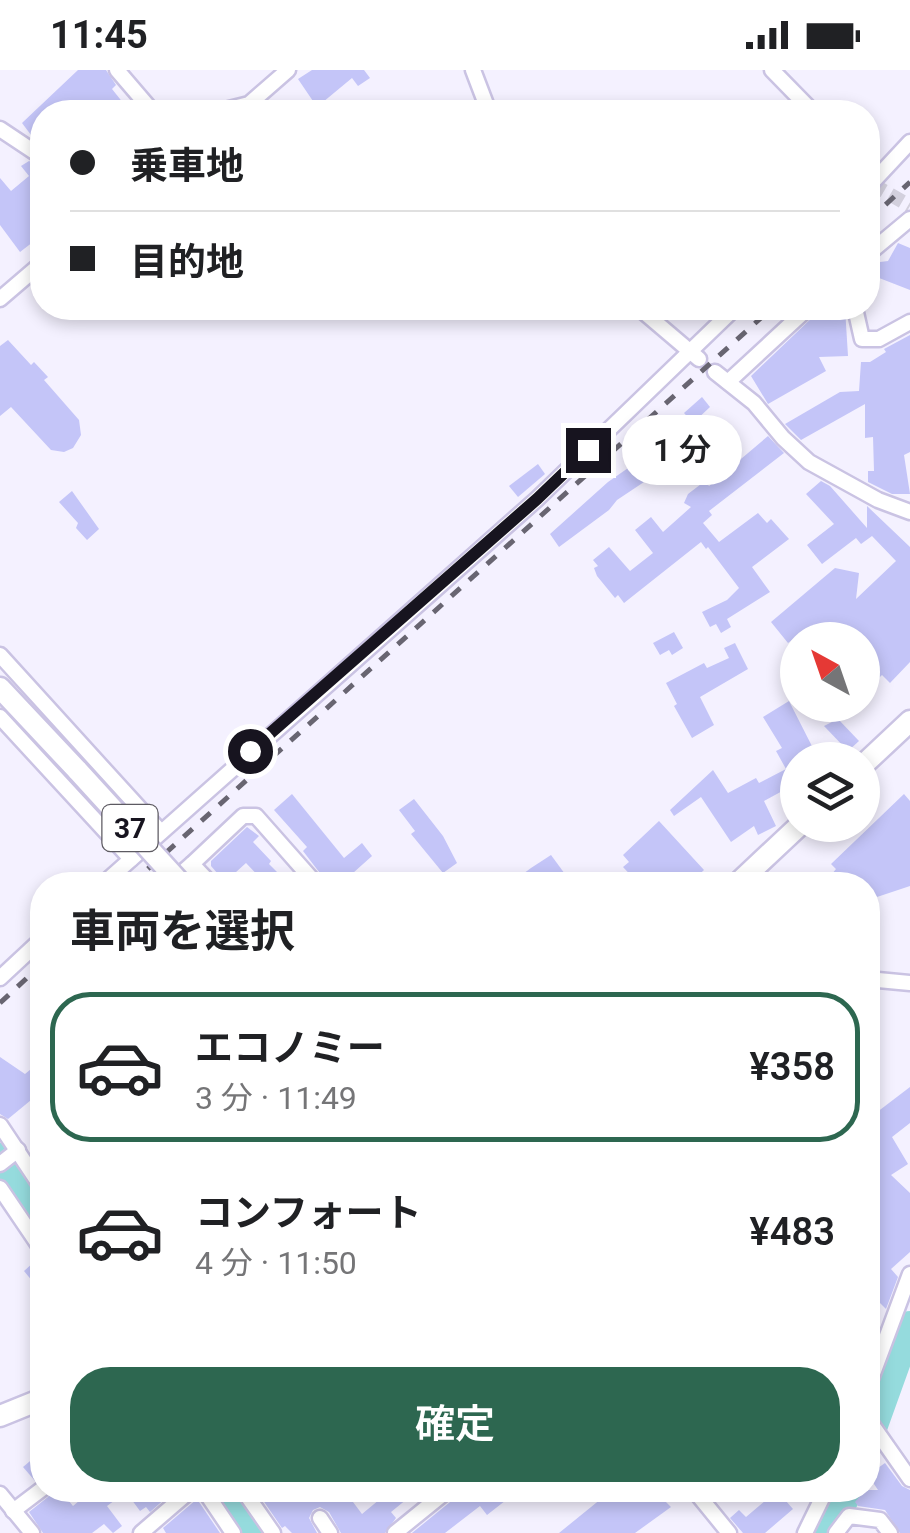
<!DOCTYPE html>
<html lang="ja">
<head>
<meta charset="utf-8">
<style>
  body { margin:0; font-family:Roboto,"Noto Sans JP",sans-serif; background:#f2f2f2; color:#202124; height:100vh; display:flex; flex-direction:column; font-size:38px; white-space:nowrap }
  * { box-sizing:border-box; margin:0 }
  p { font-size:32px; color:#757577 }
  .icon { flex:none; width:55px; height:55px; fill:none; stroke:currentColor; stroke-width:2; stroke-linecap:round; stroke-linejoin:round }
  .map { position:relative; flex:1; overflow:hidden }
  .panel { position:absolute; left:30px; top:802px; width:850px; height:630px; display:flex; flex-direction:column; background:#fff; border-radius:40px; box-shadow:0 5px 15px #0003 }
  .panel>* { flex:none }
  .banner { position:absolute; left:30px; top:30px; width:850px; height:220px; border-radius:40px; box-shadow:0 5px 15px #0003; display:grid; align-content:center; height:220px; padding:0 40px; background:#fff }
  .needle { width:65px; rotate:320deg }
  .buttons { position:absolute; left:780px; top:552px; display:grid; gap:20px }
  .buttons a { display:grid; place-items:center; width:100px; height:100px; border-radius:50%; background:#fff; box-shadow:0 5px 15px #0003; font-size:50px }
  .end { position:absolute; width:45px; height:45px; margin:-22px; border:12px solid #17141f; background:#fff; box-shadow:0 0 0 5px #fff }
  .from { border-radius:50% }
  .bubble { position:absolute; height:70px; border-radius:35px; background:#fff; box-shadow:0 5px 15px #0003; font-size:32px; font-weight:600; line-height:70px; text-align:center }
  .banner b { display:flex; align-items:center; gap:35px; height:95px; font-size:38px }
  .banner b+b { border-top:2px solid #e0e0e0 }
  .banner i { width:25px; height:25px; background:#202124 }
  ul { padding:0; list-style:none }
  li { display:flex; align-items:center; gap:30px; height:150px; margin:0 20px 15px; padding:0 20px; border:5px solid transparent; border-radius:40px }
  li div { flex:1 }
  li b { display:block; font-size:38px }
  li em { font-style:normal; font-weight:600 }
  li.selected { border-color:#2d6750 }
  li>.icon { width:90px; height:90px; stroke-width:1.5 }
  h2 { padding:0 40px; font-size:45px; line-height:120px }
  .primary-button { display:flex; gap:20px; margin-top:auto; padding:20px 40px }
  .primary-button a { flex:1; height:115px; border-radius:40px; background:#2d6750; color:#fff; font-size:40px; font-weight:600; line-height:115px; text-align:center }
  .status { display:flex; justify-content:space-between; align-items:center; height:70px; padding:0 50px; background:#fff; direction:ltr }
  .status svg { height:28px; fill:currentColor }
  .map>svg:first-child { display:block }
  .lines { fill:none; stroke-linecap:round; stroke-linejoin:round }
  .river { stroke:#95dbdd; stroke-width:28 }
  .building { fill:#c4c5f8 }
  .minor-tunnel { stroke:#d3d0dd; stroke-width:14; stroke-dasharray:14 7; stroke-linecap:butt }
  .minor-casing { stroke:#cac3e3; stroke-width:19 }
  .secondary-casing { stroke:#cac3e3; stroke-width:25 }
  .primary-casing { stroke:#cac3e3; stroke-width:25 }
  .minor { stroke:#fff; stroke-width:14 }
  .secondary { stroke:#fff; stroke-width:20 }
  .primary { stroke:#fff; stroke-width:20 }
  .rail { stroke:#686571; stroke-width:5; stroke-dasharray:12 12; stroke-linecap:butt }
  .primary-bridge-casing { stroke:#cac3e3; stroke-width:25; stroke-linecap:butt }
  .primary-bridge { stroke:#fff; stroke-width:20 }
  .route { stroke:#17141f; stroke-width:12 }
  .labels { text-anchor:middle; stroke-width:10; stroke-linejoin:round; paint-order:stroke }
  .shield { fill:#fff; stroke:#5d5a62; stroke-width:2.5 }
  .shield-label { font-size:28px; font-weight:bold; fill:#17141f }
</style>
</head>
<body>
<div class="status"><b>11:45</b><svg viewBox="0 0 49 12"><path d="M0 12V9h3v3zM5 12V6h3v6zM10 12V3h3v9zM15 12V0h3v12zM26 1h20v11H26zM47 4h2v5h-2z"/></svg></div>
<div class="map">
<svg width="910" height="1463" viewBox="0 0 910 1463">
  <rect width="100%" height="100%" fill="#f4f1ff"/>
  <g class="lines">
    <g class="river">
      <path d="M0,1087L42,1150"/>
      <path d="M868,1372L910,1255"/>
      <path d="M225,1420L255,1463"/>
      <path d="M826,1463L850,1420"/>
    </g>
  </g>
  <g class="building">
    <path d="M78,0H106L116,15L112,19L124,34L121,37L126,42H42V75L34,69L22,53Z"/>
    <path d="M312,0H364L370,8L358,16L352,8L317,37L298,9Z"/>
    <path d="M29,91L42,98V154L39,157L42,165L20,182L0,155V108L11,121L29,106L21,96Z"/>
    <path d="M898,173L910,178V220L874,206L880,192L888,191Z"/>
    <path d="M828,238H845L848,286L819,287L826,301L768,334L751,306L817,243Z"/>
    <path d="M910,265V382L904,385L910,424H892L868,412V401H874L873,367L865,368V334L801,370L785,354L840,322L859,321L861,292H870L886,282L884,279Z"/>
    <path d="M8,270L31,295L34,292L48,307L44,310L79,350L81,365L73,378L64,382L51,380L11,337L0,346V276Z"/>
    <path d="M702,327L710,337L693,353L684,343Z"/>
    <path d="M768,366L784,383L709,441L712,445L703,453L719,472L758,443L767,453L771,449L789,469L752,497L770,522L727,549L731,557L721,563L716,554L710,557L702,542L727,530L739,518L708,477L706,479L701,472L624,533L618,525L615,528L597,506L594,498L598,496L593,490L609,477L630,501L653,483L635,460L651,447L663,462L691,437L684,433L688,424L705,411L709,416Z"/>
    <path d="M644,387L656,404L617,430L609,440L559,477L550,464L608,412Z"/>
    <path d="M538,394L545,404L518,427L509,416Z"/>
    <path d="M821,411L830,416L867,458V436L910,477V592L890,613L882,605L864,622L862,611L874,597L862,586V570H792L788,573L771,552L835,498L859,503L856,529L896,491L872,466L861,474L856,468L822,494L807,475L834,454L806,424Z"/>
    <path d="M72,421L99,459L87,470L76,458L78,453L59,432Z"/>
    <path d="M674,562L683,578L672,585L669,580L660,585L653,573Z"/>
    <path d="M735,573L748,599L700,627L714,655L692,668L674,636L677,634L666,613L704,593L707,598L729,588L724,578Z"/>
    <path d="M789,631L817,686L798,690V698L791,701L797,713L764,731L776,756L758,765L754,756L731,772L701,727L674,746L670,740L713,700L728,723L756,708L759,713L786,699L776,681L782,678L763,647Z"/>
    <path d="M838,649L859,671L848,681L824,656Z"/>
    <path d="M292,724L344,788L362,773L372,786L353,803L363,815H330L326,811L303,781L307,777L274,740Z"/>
    <path d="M904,724L910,731V816L868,830V815H823L836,799L831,794Z"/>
    <path d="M414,729L443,766L457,793L443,803L411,764L415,761L399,740Z"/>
    <path d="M659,751L704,800L688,815H640L623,797L629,792L623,785Z"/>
    <path d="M247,757L259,766L253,772L271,791L269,794L277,802L265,813L246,793L225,812L211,796V791Z"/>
    <path d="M551,785L573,815H508L531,798Z"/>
    <path d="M0,987L25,1004L42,990V1021L8,1049L0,1044Z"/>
    <path d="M910,1017V1053L892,1067L908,1094L891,1105L910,1123V1182L891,1199L898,1207L886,1239L868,1221V1210L878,1199L868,1188V1174L878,1164L868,1146V1104L879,1097L868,1082V1049Z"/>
    <path d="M34,1192L42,1202V1223L24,1201Z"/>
    <path d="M42,1381V1409L35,1411L23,1397Z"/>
    <path d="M885,1393L902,1416L910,1420V1463H900L885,1440L858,1436L855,1432L865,1420H878L868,1405Z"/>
    <path d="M52,1420H60L73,1436L92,1420H175L150,1442L146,1437L140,1441L126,1422L107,1436L122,1456L113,1463L104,1454L92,1463H43L29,1442L48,1427Z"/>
    <path d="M256,1420H344L362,1444L391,1420H418L391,1442L396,1448L385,1463H341L329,1442L320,1437L313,1440L309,1448L317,1463H292L285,1456L282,1458Z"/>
    <path d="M458,1420H519L487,1445L480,1436L445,1463H412L455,1428Z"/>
    <path d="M612,1420H665L670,1427L665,1431L671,1437L635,1463H559Z"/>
    <path d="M759,1420H799L786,1431L793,1439L765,1463H743L730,1448L739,1440L746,1447L766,1430Z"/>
    <path d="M197,1429L220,1463H166L163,1458Z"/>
  </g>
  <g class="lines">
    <path class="minor-tunnel" d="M872,114L910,136"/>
    <g class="minor-casing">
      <g id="minor">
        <path d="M117,0L153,42"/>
        <path d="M473,0L489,42"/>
        <path d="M772,0L813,42"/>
        <path d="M217,42L249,34L288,0"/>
        <path d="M0,59L42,87"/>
        <path d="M868,117L910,72"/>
        <path d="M868,184L910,149"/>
        <path d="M0,229L42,193"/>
        <path d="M639,238L699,289"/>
        <path d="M855,238L862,269H879L910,252"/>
        <path d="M715,302L754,333L783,368L809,392L878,430L910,442"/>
        <path d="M728,312L808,238"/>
        <path d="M0,585L161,762"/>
        <path d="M0,647L131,789"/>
        <path d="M192,794L243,746H256L317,815"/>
        <path d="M169,814L192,794L212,815"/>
        <path d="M102,815L537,429L735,238"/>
        <path d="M0,908L42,869"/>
        <path d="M868,915L878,910L910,913"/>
        <path d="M0,1055L42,1118"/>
        <path d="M0,1094L18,1080"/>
        <path d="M0,1118L42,1180"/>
        <path d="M868,1317L910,1204"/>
        <path d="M868,1349L910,1409"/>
        <path d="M204,1420L233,1463"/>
        <path d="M243,1420L273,1463"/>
        <path d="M694,1420L729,1463"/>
        <path d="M0,1424L32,1463"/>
        <path d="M13,1441L42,1419"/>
        <path d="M320,1448L330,1463"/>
        <path d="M141,1463L191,1420"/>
        <path d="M395,1463L448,1420"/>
        <path d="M805,1463L826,1420"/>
        <path d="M836,1463L849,1446L880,1450L890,1463"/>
      </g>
    </g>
    <g class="secondary-casing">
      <g id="secondary">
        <path d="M862,696L910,651"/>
        <path d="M736,815L800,755"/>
      </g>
    </g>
    <g class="primary-casing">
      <g id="primary">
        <path d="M0,618L78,701"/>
        <path d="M0,1346L42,1329"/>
      </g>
    </g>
    <use href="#minor" class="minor"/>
    <use href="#secondary" class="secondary"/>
    <use href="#primary" class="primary"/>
    <g class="rail">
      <path d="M868,151L910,112"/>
      <path d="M130,815L772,238"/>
      <path d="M0,933L42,894"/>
    </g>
    <g class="primary-bridge-casing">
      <path id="primary-bridge" d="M78,701L182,815"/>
    </g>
    <use href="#primary-bridge" class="primary-bridge"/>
  </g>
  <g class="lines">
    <path class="route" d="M250,681L537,429L588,380"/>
  </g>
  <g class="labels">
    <rect class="shield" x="102.5" y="735" width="55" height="46" rx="8"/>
    <g class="shield-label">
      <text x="130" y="768">37</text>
    </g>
  </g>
</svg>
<div class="buttons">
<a><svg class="needle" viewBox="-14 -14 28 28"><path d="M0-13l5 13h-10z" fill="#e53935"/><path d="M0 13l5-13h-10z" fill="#757577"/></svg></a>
<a><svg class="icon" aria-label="layers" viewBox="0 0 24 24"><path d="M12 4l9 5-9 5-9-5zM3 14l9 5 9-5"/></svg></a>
</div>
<i class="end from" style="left:250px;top:681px"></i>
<i class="end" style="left:588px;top:380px"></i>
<div class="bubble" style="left:622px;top:345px;width:120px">1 分</div>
<div class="banner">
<b><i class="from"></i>乗車地</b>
<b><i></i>目的地</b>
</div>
<section class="panel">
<h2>車両を選択</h2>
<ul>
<li class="selected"><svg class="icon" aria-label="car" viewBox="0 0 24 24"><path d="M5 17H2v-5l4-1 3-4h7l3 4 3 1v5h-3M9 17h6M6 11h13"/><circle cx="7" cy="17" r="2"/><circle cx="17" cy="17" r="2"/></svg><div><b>エコノミー</b><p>3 分 · 11:49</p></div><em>¥358</em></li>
<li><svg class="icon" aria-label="car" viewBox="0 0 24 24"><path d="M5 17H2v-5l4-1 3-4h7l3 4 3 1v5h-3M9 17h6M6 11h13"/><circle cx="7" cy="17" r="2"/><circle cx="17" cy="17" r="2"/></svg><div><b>コンフォート</b><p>4 分 · 11:50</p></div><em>¥483</em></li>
</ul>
<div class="primary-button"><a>確定</a></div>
</section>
</div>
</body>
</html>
